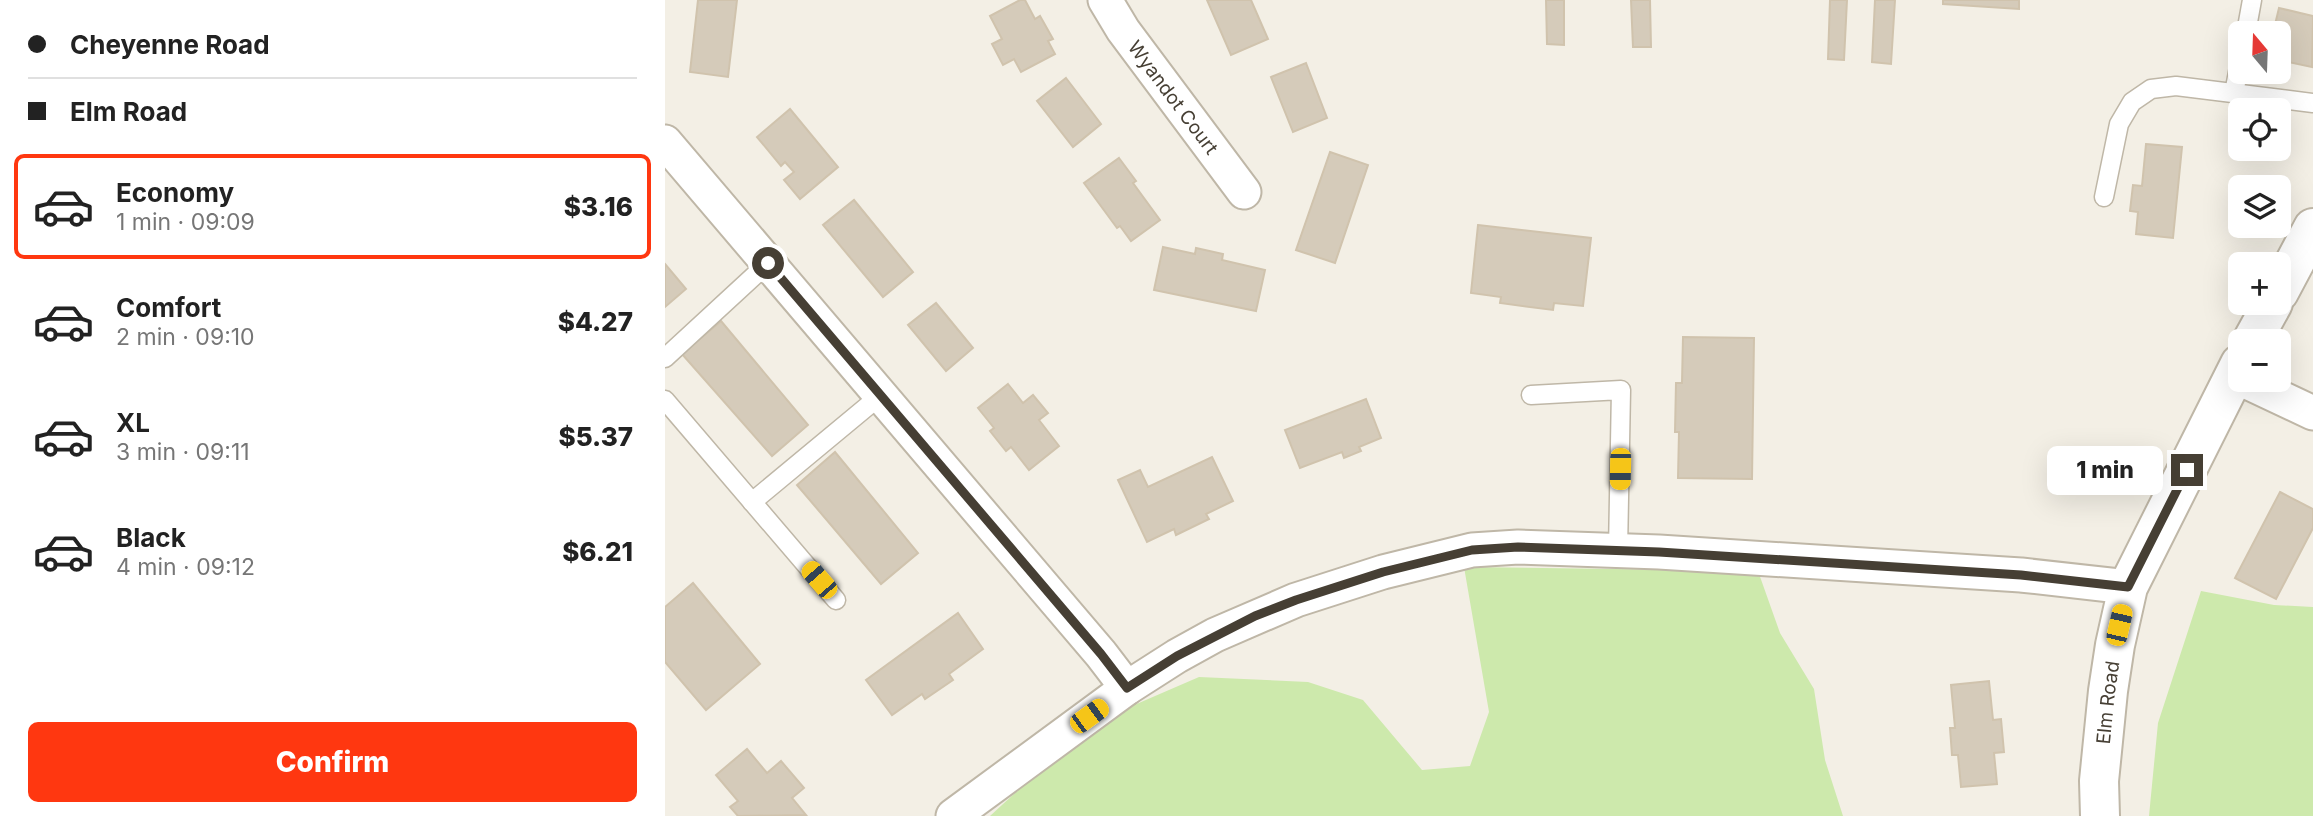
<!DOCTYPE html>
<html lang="en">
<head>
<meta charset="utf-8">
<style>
  body { margin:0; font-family:Inter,sans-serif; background:#f6f6f6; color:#222; height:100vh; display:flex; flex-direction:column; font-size:26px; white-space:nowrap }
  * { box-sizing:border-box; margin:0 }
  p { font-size:23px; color:#767676 }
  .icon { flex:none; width:38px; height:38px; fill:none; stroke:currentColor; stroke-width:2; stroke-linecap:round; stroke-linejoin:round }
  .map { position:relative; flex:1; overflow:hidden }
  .panel { display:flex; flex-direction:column; background:#fff; width:665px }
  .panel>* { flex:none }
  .hud { display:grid; align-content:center; height:154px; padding:0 28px; background:#fff }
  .needle { width:46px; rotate:341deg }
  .tools { position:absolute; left:1563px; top:21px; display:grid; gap:14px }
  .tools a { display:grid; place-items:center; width:63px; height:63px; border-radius:10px; background:#fff; box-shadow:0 7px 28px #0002; font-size:35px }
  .end { position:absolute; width:32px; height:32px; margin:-16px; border:9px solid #463f34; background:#fff; box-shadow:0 0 0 4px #fff }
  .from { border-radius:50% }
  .bubble { position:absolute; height:49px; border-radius:10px; background:#fff; box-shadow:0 7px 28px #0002; font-size:23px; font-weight:800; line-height:49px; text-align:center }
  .car { position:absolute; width:21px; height:42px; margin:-21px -10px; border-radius:9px; box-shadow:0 0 5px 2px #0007; background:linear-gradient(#f5c518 24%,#345 0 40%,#f5c518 0 76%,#345 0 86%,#f5c518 0) }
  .hud b { display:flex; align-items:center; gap:24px; height:66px; font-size:26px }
  .hud b+b { border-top:2px solid #e0e0e0 }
  .hud i { width:18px; height:18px; background:#222 }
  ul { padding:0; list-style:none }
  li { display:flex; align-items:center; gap:21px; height:105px; margin:0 14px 10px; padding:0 14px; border:4px solid transparent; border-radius:10px }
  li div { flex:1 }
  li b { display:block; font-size:26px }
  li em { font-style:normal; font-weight:800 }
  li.on { border-color:#ff3710 }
  li>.icon { width:63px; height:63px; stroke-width:1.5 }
  .action { display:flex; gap:14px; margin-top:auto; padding:14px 28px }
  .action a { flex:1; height:80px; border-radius:10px; background:#ff3710; color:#fff; font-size:28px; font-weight:800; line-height:80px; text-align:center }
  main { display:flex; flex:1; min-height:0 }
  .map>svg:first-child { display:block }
  .green { fill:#cde9ac }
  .building { fill:#d5cbba; stroke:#d0c3ad; stroke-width:2 }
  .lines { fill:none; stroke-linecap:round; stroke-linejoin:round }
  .service-casing { stroke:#bfb7a7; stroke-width:21 }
  .minor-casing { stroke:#bfb7a7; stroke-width:37 }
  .tertiary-casing { stroke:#bfb7a7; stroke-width:42 }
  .service { stroke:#fff; stroke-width:18 }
  .minor { stroke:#fff; stroke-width:33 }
  .tertiary { stroke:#fff; stroke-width:38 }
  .route { stroke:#463f34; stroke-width:9 }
  .labels { text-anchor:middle; stroke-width:6; stroke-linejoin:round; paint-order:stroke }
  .street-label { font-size:19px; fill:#463f34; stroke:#fff }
</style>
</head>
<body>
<main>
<section class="panel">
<div class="hud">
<b><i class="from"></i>Cheyenne Road</b>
<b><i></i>Elm Road</b>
</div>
<ul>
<li class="on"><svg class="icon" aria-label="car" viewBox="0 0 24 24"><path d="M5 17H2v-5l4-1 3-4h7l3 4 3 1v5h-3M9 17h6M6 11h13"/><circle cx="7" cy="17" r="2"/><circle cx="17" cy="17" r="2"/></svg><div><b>Economy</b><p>1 min · 09:09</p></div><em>$3.16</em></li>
<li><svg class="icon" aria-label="car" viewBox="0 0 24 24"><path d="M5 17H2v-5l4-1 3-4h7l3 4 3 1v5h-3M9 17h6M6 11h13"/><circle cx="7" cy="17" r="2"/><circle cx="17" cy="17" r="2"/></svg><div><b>Comfort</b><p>2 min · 09:10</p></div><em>$4.27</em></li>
<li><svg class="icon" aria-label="car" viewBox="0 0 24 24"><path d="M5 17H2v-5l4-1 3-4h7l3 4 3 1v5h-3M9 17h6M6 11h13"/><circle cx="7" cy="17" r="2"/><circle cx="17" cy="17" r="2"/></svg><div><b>XL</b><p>3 min · 09:11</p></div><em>$5.37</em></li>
<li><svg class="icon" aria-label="car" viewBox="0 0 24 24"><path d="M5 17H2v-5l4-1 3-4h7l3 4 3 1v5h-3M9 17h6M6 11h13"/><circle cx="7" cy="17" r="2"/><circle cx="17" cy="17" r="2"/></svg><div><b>Black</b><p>4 min · 09:12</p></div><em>$6.21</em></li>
</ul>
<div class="action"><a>Confirm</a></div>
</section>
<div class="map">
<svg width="1648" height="816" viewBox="0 0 1648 816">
  <rect width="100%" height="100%" fill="#f3efe5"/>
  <g class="green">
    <path d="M799,567L1093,571L1115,633L1149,689L1160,760L1178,816H325L361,783L460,709L534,677L643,682L698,700L757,770L805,766L824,712Z"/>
    <path d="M1536,591L1609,605L1648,607V816H1484L1493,723Z"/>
  </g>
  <g class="building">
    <path d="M33,0H72L63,77L25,72Z"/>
    <path d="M355,0H360L370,19L375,16L388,39L383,41L390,54L356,72L349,59L338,65L327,44L337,39L325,16Z"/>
    <path d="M542,0H586L603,39L566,55Z"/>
    <path d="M881,0H899V45L882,44Z"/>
    <path d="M966,0H985L986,47H968Z"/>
    <path d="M1165,0H1182L1179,60L1163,59Z"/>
    <path d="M1210,0H1230L1226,64L1207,62Z"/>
    <path d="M1278,0H1354V9L1278,4Z"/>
    <path d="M1614,8L1648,16L1647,67L1614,60V33H1608Z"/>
    <path d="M641,63L662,118L628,132L606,77Z"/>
    <path d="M401,78L436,124L408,147L372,101Z"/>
    <path d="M125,109L173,167L135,199L119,180L129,172L120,162L116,166L92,137Z"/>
    <path d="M1481,144L1517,147L1508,238L1471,234L1473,212L1465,211L1468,185L1477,186Z"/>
    <path d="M665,152L703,165L670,263L631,250Z"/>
    <path d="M454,158L471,181L468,183L495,220L466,241L455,226L452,228L419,183Z"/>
    <path d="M189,200L248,272L218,297L158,225Z"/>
    <path d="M813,225L926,238L918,306L889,303L888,310L835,303L836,297L806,293Z"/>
    <path d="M498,247L530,254L531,248L558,254L557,260L600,270L591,311L489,290Z"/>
    <path d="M0,264L21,289L0,307Z"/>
    <path d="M271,303L308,348L281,371L243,325Z"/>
    <path d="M56,321L143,425L107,456L17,354Z"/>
    <path d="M1018,337L1089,338L1087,479L1013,478L1014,432H1010L1011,383H1017Z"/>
    <path d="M343,384L358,403L368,395L383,413L374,420L394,446L364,470L346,447L341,451L325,431L329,428L313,408Z"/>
    <path d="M701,399L716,438L694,447L696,451L679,458L677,452L635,468L620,430Z"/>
    <path d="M170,452L253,553L216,584L132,485Z"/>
    <path d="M547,457L568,501L541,514L544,519L511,535L509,529L482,542L453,480L475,470L483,487Z"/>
    <path d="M1615,492L1648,509V528L1611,599L1570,578Z"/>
    <path d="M28,583L95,664L41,710L0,662V607Z"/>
    <path d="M293,613L318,649L284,674L288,680L260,699L257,694L227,715L201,680Z"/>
    <path d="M1324,681L1328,720L1336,719L1339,752L1329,753L1332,784L1296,787L1293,755H1287L1285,728H1290L1286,685Z"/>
    <path d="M82,749L102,773L116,761L139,788L127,798L141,815L73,816L65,807L73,801L51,775Z"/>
  </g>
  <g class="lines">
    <g class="service-casing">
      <g id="service">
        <path d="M1581,33L1587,0"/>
        <path d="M1569,93L1575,62"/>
        <path d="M1439,197L1454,124L1467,102L1486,89L1511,86L1648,103"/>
        <path d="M0,358L103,263"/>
        <path d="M866,395L956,390L953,551"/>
        <path d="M0,400L171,600"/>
        <path d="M87,502L216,395"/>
      </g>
    </g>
    <g class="minor-casing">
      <g id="minor">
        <path id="s1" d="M440,0L458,30L579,192"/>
        <path d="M0,142L436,654L462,688"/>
        <path d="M1578,380L1648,413"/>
        <path d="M288,816L462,688L512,656L550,635L631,600L718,572L807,550L853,547L994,552L1356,575L1463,587"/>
      </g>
    </g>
    <g class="tertiary-casing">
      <g id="tertiary">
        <path d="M1614,292L1648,228"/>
        <path d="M1587,341L1608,303"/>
        <path id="s2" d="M1435,816L1434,781L1443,691L1450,645L1463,587L1575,364"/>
      </g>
    </g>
    <use href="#service" class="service"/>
    <use href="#minor" class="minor"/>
    <use href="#tertiary" class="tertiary"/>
  </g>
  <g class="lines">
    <path class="route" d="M103,263L436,654L462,688L512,656L590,616L631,600L718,572L807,550L853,547L994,552L1356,575L1463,587L1522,470"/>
  </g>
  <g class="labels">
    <g class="street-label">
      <text dy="7" stroke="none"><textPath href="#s1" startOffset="119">Wyandot Court</textPath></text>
      <text dy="7" stroke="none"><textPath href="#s2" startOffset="114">Elm Road</textPath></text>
    </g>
  </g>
</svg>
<div class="tools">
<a><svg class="needle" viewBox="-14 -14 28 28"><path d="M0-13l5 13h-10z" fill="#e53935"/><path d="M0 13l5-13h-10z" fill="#767676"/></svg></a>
<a><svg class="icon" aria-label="locate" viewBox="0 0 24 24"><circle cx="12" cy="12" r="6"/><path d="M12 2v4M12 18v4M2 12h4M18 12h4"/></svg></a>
<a><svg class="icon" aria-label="layers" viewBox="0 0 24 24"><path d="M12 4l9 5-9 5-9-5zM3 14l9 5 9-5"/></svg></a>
<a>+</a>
<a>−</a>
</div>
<i class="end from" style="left:103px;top:263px"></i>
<i class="end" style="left:1522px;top:470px"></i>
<div class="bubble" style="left:1382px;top:446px;width:116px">1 min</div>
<i class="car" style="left:955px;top:469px;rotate:181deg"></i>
<i class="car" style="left:154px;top:580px;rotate:319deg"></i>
<i class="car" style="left:1454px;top:625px;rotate:13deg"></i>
<i class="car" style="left:424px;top:716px;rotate:54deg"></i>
</div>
</main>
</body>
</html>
